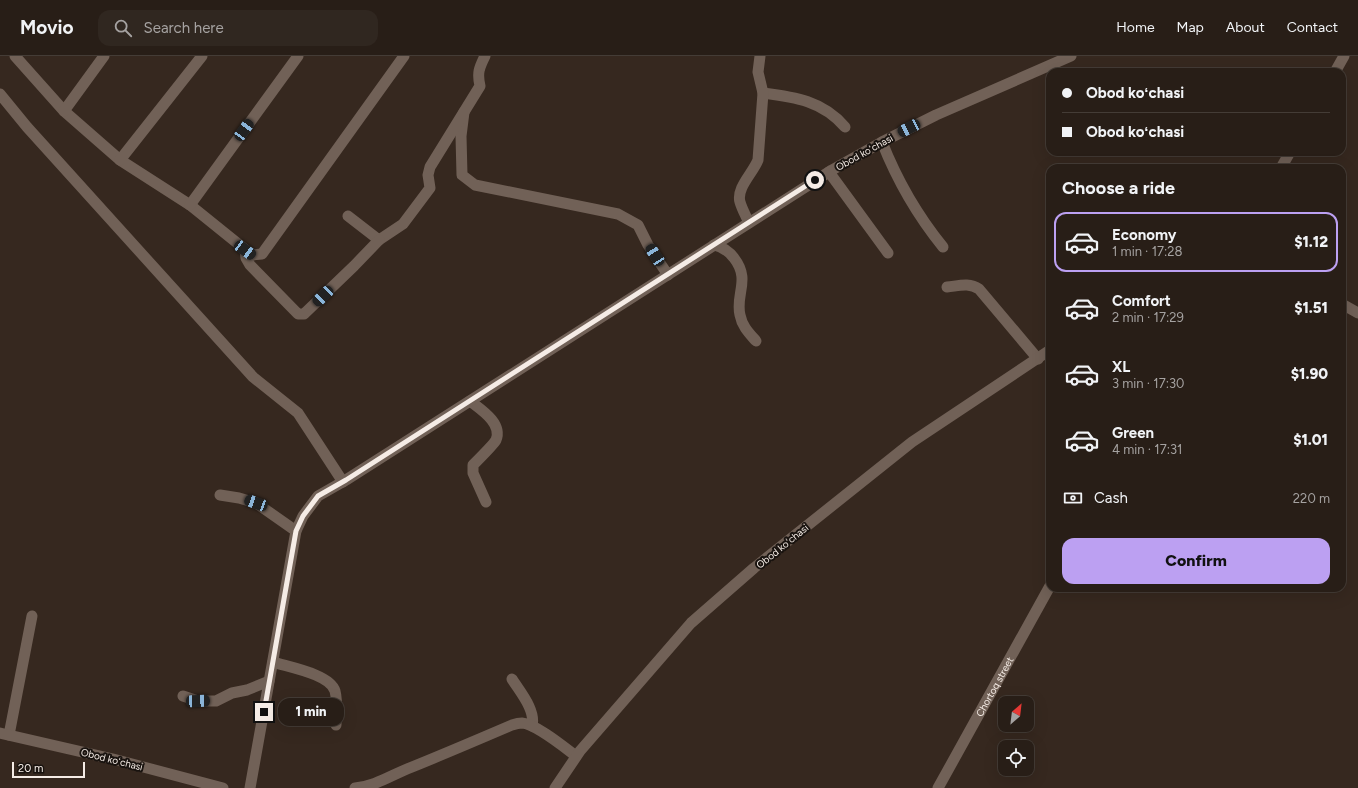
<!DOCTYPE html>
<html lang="en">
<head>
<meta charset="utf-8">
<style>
  body { margin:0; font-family:Figtree,sans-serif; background:#302720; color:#f1f3f6; height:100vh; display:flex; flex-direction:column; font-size:15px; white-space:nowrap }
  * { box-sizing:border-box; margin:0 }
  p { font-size:13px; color:#a5a2a1 }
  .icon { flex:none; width:22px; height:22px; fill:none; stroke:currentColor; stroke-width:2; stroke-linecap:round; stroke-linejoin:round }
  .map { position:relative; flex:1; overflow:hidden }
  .sheet { position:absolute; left:1046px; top:108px; width:300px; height:428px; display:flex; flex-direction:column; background:#281e17; border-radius:12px; box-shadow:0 4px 16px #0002,0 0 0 1px #443c36 }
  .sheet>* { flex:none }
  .top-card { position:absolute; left:1046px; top:12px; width:300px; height:88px; border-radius:12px; box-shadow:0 4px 16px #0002,0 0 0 1px #443c36; display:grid; align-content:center; height:88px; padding:0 16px; background:#281e17 }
  .needle { width:26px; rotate:28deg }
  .buttons { position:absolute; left:998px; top:640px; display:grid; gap:8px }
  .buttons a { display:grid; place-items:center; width:36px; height:36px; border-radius:8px; background:#281e17; box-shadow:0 4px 16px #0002,0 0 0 1px #443c36; font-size:20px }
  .scale { position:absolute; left:12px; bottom:10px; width:73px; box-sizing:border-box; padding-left:4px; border:2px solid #f5ece6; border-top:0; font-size:11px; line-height:14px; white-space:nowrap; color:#f5ece6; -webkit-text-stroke:3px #19130f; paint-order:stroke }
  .end { position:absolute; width:18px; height:18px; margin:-9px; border:5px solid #f5ece6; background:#111; box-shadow:0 0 0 2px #111 }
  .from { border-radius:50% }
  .bubble { position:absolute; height:28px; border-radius:12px; background:#281e17; box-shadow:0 4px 16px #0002,0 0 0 1px #443c36; font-size:13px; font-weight:800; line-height:28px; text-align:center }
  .car { position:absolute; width:12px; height:24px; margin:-12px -6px; border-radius:5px; box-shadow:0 0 3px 1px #0007; background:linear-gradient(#222 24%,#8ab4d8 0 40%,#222 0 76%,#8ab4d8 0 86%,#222 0) }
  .top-card b { display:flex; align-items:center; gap:14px; height:38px; font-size:15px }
  .top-card b+b { border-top:1px solid #443c36 }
  .top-card i { width:10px; height:10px; background:#f1f3f6 }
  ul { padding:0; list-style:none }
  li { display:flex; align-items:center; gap:12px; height:60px; margin:0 8px 6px; padding:0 8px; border:2px solid transparent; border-radius:12px }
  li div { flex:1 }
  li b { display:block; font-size:15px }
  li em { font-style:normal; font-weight:800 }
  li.current { border-color:#bca0f2 }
  li>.icon { width:36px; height:36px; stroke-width:1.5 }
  h2 { padding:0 16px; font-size:18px; line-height:48px }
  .pay { display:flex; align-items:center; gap:10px; height:44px; padding:0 16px; font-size:15px }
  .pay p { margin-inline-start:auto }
  .button { display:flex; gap:8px; margin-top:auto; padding:8px 16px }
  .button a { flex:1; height:46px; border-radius:12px; background:#bca0f2; color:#111; font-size:16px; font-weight:800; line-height:46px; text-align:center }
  header { display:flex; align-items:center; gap:24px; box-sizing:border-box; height:56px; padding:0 20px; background:#281e17; border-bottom:1px solid #443c36 }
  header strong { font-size:19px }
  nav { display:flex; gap:22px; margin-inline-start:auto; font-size:14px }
  .search { width:280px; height:36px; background:#302720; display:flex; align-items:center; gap:10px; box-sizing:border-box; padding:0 14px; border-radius:12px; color:#a5a2a1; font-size:15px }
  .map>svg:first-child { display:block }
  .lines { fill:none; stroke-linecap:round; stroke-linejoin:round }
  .service { stroke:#716157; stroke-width:11 }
  .minor { stroke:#716157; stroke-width:11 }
  .secondary { stroke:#716157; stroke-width:11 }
  .route { stroke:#f5ece6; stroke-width:5 }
  .labels { text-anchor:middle; stroke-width:4; stroke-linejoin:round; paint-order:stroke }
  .street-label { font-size:10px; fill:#f5ece6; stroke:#19130f }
</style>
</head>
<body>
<header>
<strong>Movio</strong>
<div class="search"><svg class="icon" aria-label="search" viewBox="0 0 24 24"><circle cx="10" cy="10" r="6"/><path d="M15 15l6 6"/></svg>Search here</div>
<nav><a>Home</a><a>Map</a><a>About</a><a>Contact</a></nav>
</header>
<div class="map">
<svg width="1358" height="732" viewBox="0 0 1358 732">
  <rect width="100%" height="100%" fill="#36281f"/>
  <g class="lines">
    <g class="service">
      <path d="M15,0L64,55L120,104L190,149L252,199L262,198L404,0"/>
      <path d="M763,37C795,41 823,45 845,71"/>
      <path d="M0,38L27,71L253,321L298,357L343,426"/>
      <path d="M64,55L104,0"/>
      <path d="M464,56L461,80L462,119L475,129L618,158L638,169L648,189L668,219"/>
      <path d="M882,86C897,124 917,159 943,191"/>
      <path d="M120,104L202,0"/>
      <path d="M829,116L888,197"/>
      <path d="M190,149L298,0"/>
      <path d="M348,160L379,184L403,168L430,132L428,119L430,111L480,30C477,17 479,12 485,0"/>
      <path d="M749,167C746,160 742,153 740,146C736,132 753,117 758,104L763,37L758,16L760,0"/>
      <path d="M714,189C723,191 729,195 734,202C751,224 735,238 740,259C742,270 749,277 756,285"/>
      <path d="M245,194L246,202L250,209L298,258H304L354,210L379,184"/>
      <path d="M947,231C958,230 969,226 979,233L1038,303"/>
      <path d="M470,345C480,353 503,367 496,384C494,388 478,404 473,409V417L486,446"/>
      <path d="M220,439L239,442L256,447L296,475"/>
      <path d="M273,606C288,611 330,618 335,635C338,646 336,658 336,669"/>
      <path d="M512,623C520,636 536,654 532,670"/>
      <path d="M183,640L198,645H216L232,637L247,634L269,625"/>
      <path d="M9,679L32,560"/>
      <path d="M355,732C375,730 388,721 407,713C442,699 477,684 512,669C515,668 519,667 522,667C536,668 564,691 576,700"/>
    </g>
    <g class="minor">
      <path d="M1342,248L1358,257"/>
      <path d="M0,677L113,703L223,732"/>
      <path d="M250,732L296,475L303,460L318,440L346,424L832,114L882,86L936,59L1071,0"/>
      <path d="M555,732L580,695L691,567L754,512L912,386L1050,294"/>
    </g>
    <g class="secondary">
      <path d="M1335,16L1344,0"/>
      <path d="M1281,112L1290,96"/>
      <path id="s1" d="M938,732L1050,530"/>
    </g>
  </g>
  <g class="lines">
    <path class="route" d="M264,656L296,475L303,460L318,440L346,424L815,124"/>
  </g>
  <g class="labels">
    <g class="street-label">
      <text transform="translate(864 96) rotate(-29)" y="4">Obod koʻchasi</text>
      <text transform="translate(782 490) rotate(-39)" y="4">Obod koʻchasi</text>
      <text dy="4" stroke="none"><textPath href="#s1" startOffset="116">Chortoq street</textPath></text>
      <text transform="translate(112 703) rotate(14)" y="4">Obod koʻchasi</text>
    </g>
  </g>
</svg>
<div class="buttons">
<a><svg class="needle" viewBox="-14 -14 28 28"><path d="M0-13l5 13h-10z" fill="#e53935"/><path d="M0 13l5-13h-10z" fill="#a5a2a1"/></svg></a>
<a><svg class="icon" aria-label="locate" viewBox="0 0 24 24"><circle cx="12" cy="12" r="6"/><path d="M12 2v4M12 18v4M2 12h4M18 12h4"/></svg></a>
</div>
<div class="scale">20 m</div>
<i class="end from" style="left:815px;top:124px"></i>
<i class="end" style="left:264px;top:656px"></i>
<div class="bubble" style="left:278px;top:642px;width:66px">1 min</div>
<i class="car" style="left:909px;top:72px;rotate:243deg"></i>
<i class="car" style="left:244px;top:74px;rotate:36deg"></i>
<i class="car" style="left:245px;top:194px;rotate:126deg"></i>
<i class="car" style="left:655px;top:199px;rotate:327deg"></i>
<i class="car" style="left:323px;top:240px;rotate:226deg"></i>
<i class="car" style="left:256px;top:447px;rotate:290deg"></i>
<i class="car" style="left:198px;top:645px;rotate:88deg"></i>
<div class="top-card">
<b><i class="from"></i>Obod koʻchasi</b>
<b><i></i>Obod koʻchasi</b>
</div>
<section class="sheet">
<h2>Choose a ride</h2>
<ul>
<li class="current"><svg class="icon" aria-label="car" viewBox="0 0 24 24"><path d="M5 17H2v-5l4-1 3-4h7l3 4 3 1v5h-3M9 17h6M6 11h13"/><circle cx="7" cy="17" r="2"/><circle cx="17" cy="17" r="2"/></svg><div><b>Economy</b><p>1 min · 17:28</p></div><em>$1.12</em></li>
<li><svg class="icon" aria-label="car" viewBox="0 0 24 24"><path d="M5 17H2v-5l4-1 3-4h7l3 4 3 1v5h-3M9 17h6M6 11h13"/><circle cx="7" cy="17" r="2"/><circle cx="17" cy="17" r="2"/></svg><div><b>Comfort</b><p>2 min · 17:29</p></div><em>$1.51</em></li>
<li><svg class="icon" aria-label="car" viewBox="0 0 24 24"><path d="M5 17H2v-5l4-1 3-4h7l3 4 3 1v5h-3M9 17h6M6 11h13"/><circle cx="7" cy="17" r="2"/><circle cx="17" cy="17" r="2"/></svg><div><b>XL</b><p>3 min · 17:30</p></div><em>$1.90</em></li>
<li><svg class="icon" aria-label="car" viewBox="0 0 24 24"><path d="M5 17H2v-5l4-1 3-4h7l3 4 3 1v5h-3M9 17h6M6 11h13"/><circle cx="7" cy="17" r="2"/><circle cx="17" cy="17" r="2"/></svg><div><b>Green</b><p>4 min · 17:31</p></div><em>$1.01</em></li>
</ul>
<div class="pay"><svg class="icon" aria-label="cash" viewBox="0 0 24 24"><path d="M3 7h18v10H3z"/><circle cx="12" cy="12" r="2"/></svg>Cash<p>220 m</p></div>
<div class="button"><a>Confirm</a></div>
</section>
</div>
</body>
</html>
